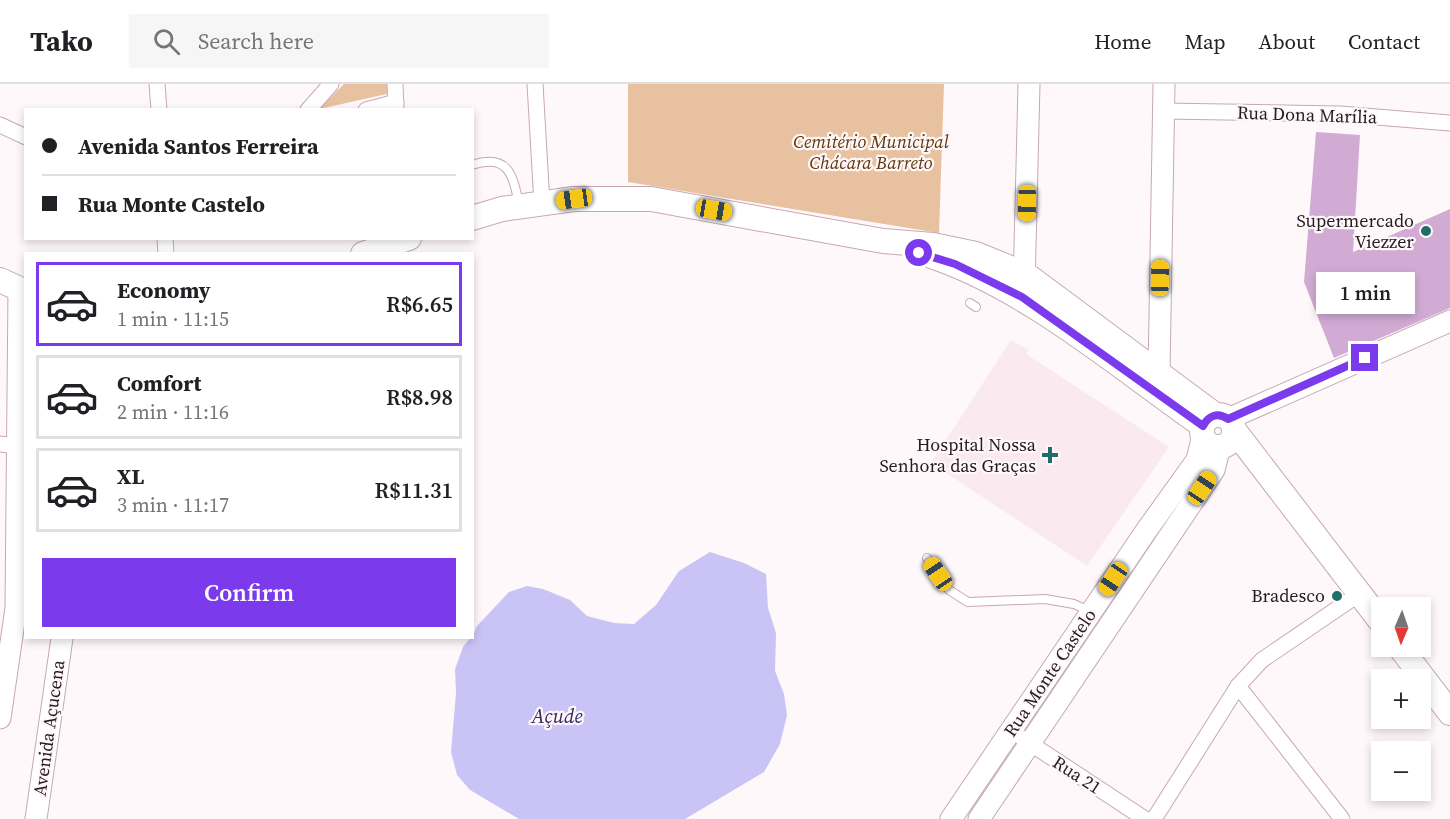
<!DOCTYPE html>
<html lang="en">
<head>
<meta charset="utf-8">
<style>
  body { margin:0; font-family:"Source Serif 4",serif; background:#f6f6f6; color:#202124; height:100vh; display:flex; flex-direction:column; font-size:22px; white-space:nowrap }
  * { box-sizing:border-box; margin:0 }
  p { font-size:20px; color:#757577 }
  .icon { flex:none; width:33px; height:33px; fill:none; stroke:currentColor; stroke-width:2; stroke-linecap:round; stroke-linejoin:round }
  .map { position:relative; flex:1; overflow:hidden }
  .details { position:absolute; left:24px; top:168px; width:450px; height:387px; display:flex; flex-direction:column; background:#fff; border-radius:0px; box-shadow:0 3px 9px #0003 }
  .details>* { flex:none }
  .guide { position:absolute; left:24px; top:24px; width:450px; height:132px; border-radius:0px; box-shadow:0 3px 9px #0003; display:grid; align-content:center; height:132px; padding:0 18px; background:#fff }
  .needle { width:39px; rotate:182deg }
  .fabs { position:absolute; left:1371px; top:513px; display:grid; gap:12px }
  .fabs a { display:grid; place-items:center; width:60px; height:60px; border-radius:0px; background:#fff; box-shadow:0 3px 9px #0003; font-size:30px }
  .end { position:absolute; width:27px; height:27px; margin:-14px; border:8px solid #7c3aed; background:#fff; box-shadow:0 0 0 3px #fff }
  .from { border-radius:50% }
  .bubble { position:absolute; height:42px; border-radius:0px; background:#fff; box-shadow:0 3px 9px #0003; font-size:20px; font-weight:600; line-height:42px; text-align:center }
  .car { position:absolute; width:18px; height:36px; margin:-18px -9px; border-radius:8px; box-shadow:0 0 4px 2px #0007; background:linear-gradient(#f5c518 24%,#345 0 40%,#f5c518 0 76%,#345 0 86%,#f5c518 0) }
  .guide b { display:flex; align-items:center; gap:21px; height:57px; font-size:22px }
  .guide b+b { border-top:2px solid #e0e0e0 }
  .guide i { width:15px; height:15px; background:#202124 }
  ul { padding:10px 0 0; list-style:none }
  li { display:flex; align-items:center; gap:18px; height:84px; margin:0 12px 9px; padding:0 6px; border:3px solid #e0e0e0; border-radius:0px }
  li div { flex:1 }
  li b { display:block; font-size:22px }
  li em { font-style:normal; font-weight:600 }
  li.on { border-color:#7c3aed }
  li>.icon { width:54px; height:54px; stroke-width:1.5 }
  .cta { display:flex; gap:12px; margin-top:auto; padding:12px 18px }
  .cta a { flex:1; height:69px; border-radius:0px; background:#7c3aed; color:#fff; font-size:24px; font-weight:600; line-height:69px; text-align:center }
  header { display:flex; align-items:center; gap:36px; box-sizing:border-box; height:84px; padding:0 30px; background:#fff; border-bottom:2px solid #e0e0e0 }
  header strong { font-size:28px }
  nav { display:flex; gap:33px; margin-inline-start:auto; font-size:21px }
  .search { width:420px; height:54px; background:#f6f6f6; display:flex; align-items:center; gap:15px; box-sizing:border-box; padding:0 21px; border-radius:0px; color:#757577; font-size:22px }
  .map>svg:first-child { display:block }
  .built { fill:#fae9ee }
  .green { fill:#e8c2a0 }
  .water { fill:#cac4f6 }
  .building { fill:#d1abd4 }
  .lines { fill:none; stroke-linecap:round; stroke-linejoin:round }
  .lane-casing { stroke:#c7a8b2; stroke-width:10 }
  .street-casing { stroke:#c7a8b2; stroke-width:17 }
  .secondary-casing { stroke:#c7a8b2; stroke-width:23 }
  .primary-casing { stroke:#c7a8b2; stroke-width:26 }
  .lane { stroke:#fff; stroke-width:8 }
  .street { stroke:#fff; stroke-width:15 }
  .secondary { stroke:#fff; stroke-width:21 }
  .primary { stroke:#fff; stroke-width:24 }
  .route { stroke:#7c3aed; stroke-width:8 }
  .poi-dot { fill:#226d68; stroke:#fff8fa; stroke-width:2 }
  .labels { text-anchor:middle; stroke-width:4.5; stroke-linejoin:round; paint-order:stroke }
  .street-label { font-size:18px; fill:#271b1f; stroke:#fff8fa }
  .park-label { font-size:18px; font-style:italic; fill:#5f3708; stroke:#fff8fa }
  .poi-label { font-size:18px; fill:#271b1f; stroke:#fff8fa; text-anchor:end }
  .water-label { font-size:20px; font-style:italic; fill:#352762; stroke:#fff8fa }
</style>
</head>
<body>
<header>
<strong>Tako</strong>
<div class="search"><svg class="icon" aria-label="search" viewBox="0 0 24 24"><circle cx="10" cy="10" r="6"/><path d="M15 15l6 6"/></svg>Search here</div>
<nav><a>Home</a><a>Map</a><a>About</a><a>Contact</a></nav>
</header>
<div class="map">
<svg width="1450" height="735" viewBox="0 0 1450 735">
  <rect width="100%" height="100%" fill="#fff8fa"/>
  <path class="built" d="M1011,256L1029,266L1026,270L1169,363L1087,482L931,379Z"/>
  <g class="green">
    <path d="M344,0H387V10L319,25Z"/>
    <path d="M628,0H944L939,149L628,98Z"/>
  </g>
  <path class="water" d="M710,468L744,479L766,490L768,524L776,549L775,587L784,610L787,631L780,660L764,688L685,735H519L470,706L457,691L451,668L456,609L455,585L463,563L470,554H472L477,542L509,508L527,502L543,505L570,516L587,532L614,539L634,540L656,521L679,487Z"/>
  <path class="building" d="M1316,48L1360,51L1353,168L1450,125V224L1334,274L1304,198Z"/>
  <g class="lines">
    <g class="lane-casing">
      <g id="lane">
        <path d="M472,81C509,69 513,92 519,120"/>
        <path d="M970,219L976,223"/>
        <path d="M927,474L949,506L968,518L1045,515L1074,520L1089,527"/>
      </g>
    </g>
    <g class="street-casing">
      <g id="street">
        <path d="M157,0L159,26"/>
        <path d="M395,0L396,26"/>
        <path d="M535,0L542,120"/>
        <path d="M308,26L331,0"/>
        <path d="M366,26L396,18"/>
        <path d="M1163,27L1340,30L1450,39"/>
        <path d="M0,41L26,53"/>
        <path d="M165,154L166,170"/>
        <path d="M0,360L17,362"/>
        <path d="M1238,602L1342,735"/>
        <path d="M1022,654L1145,735"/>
        <path d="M1154,735L1238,602L1262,576L1359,510"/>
      </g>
    </g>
    <g class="secondary-casing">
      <g id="secondary">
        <path d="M1024,204L1029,0"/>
        <path d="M1159,288L1164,0"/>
        <path d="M1228,335L1450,237"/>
        <path d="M0,634L16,524L19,205"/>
        <path d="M36,735L62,554"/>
        <path d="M951,735L1146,447L1197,376L1203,351"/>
        <path d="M979,735L1214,386L1220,362"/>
      </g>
    </g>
    <g class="primary-casing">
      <g id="primary">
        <path d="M472,134L502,125L574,115H651L883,157L933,161L976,170L1025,190L1215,331"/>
        <path d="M363,170L409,154"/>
        <path d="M931,172C1026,204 1114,279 1196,337"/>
        <path d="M0,196L26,208"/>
        <circle cx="1218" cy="347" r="16"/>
        <path d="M1234,346L1382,539"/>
        <path d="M1399,562L1450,629"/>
      </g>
    </g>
    <use href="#lane" class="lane"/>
    <use href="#street" class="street"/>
    <use href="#secondary" class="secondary"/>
    <use href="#primary" class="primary"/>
  </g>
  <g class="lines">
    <path class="route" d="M919,169L955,180L1022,213L1203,342C1209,331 1218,328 1228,335L1365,274"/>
  </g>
  <g class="poi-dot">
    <circle cx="1426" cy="147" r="6"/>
    <path d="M1047 362h6v6h6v6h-6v6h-6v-6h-6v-6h6z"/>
    <circle cx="1337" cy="512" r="6"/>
  </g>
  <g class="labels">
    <g class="street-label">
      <text transform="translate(1307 31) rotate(2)" y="6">Rua Dona Marília</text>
      <text transform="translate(1050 589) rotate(-56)" y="6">Rua Monte Castelo</text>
      <text transform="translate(49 644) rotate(-82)" y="6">Avenida Açucena</text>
      <text transform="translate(1077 691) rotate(33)" y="6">Rua 21</text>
    </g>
    <g class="park-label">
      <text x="871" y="64">Cemitério Municipal<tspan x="871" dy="21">Chácara Barreto</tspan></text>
    </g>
    <g class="poi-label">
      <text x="1414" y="143">Supermercado<tspan x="1414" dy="21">Viezzer</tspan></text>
      <text x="1036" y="367">Hospital Nossa<tspan x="1036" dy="21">Senhora das Graças</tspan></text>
      <text x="1325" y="518">Bradesco</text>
    </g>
    <g class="water-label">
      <text x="557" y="639">Açude</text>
    </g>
  </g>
</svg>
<div class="fabs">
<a><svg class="needle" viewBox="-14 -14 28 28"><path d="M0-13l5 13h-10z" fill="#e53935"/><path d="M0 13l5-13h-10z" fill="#757577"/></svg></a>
<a>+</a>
<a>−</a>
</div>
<i class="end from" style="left:919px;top:169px"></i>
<i class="end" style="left:1365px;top:274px"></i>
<div class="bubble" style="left:1316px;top:188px;width:99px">1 min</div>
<i class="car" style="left:574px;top:115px;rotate:262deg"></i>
<i class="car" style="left:1027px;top:119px;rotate:181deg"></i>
<i class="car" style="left:714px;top:126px;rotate:100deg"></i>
<i class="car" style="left:1160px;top:194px;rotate:1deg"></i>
<i class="car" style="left:1202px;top:404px;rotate:34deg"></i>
<i class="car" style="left:938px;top:490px;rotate:326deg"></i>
<i class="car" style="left:1113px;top:495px;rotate:214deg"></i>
<div class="guide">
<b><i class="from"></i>Avenida Santos Ferreira</b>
<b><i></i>Rua Monte Castelo</b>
</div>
<section class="details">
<ul>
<li class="on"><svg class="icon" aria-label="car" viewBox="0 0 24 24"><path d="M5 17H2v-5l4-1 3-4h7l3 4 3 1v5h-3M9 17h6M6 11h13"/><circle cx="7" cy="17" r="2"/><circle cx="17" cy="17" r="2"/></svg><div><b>Economy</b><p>1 min · 11:15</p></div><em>R$6.65</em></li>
<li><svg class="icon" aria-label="car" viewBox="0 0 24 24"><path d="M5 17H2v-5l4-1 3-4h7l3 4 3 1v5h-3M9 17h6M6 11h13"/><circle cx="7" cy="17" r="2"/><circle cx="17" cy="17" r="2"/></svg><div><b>Comfort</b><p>2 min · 11:16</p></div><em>R$8.98</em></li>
<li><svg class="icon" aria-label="car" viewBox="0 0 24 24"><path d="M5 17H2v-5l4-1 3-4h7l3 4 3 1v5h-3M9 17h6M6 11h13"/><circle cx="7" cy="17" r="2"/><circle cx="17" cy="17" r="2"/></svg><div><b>XL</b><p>3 min · 11:17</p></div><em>R$11.31</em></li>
</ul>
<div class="cta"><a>Confirm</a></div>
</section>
</div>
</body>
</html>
